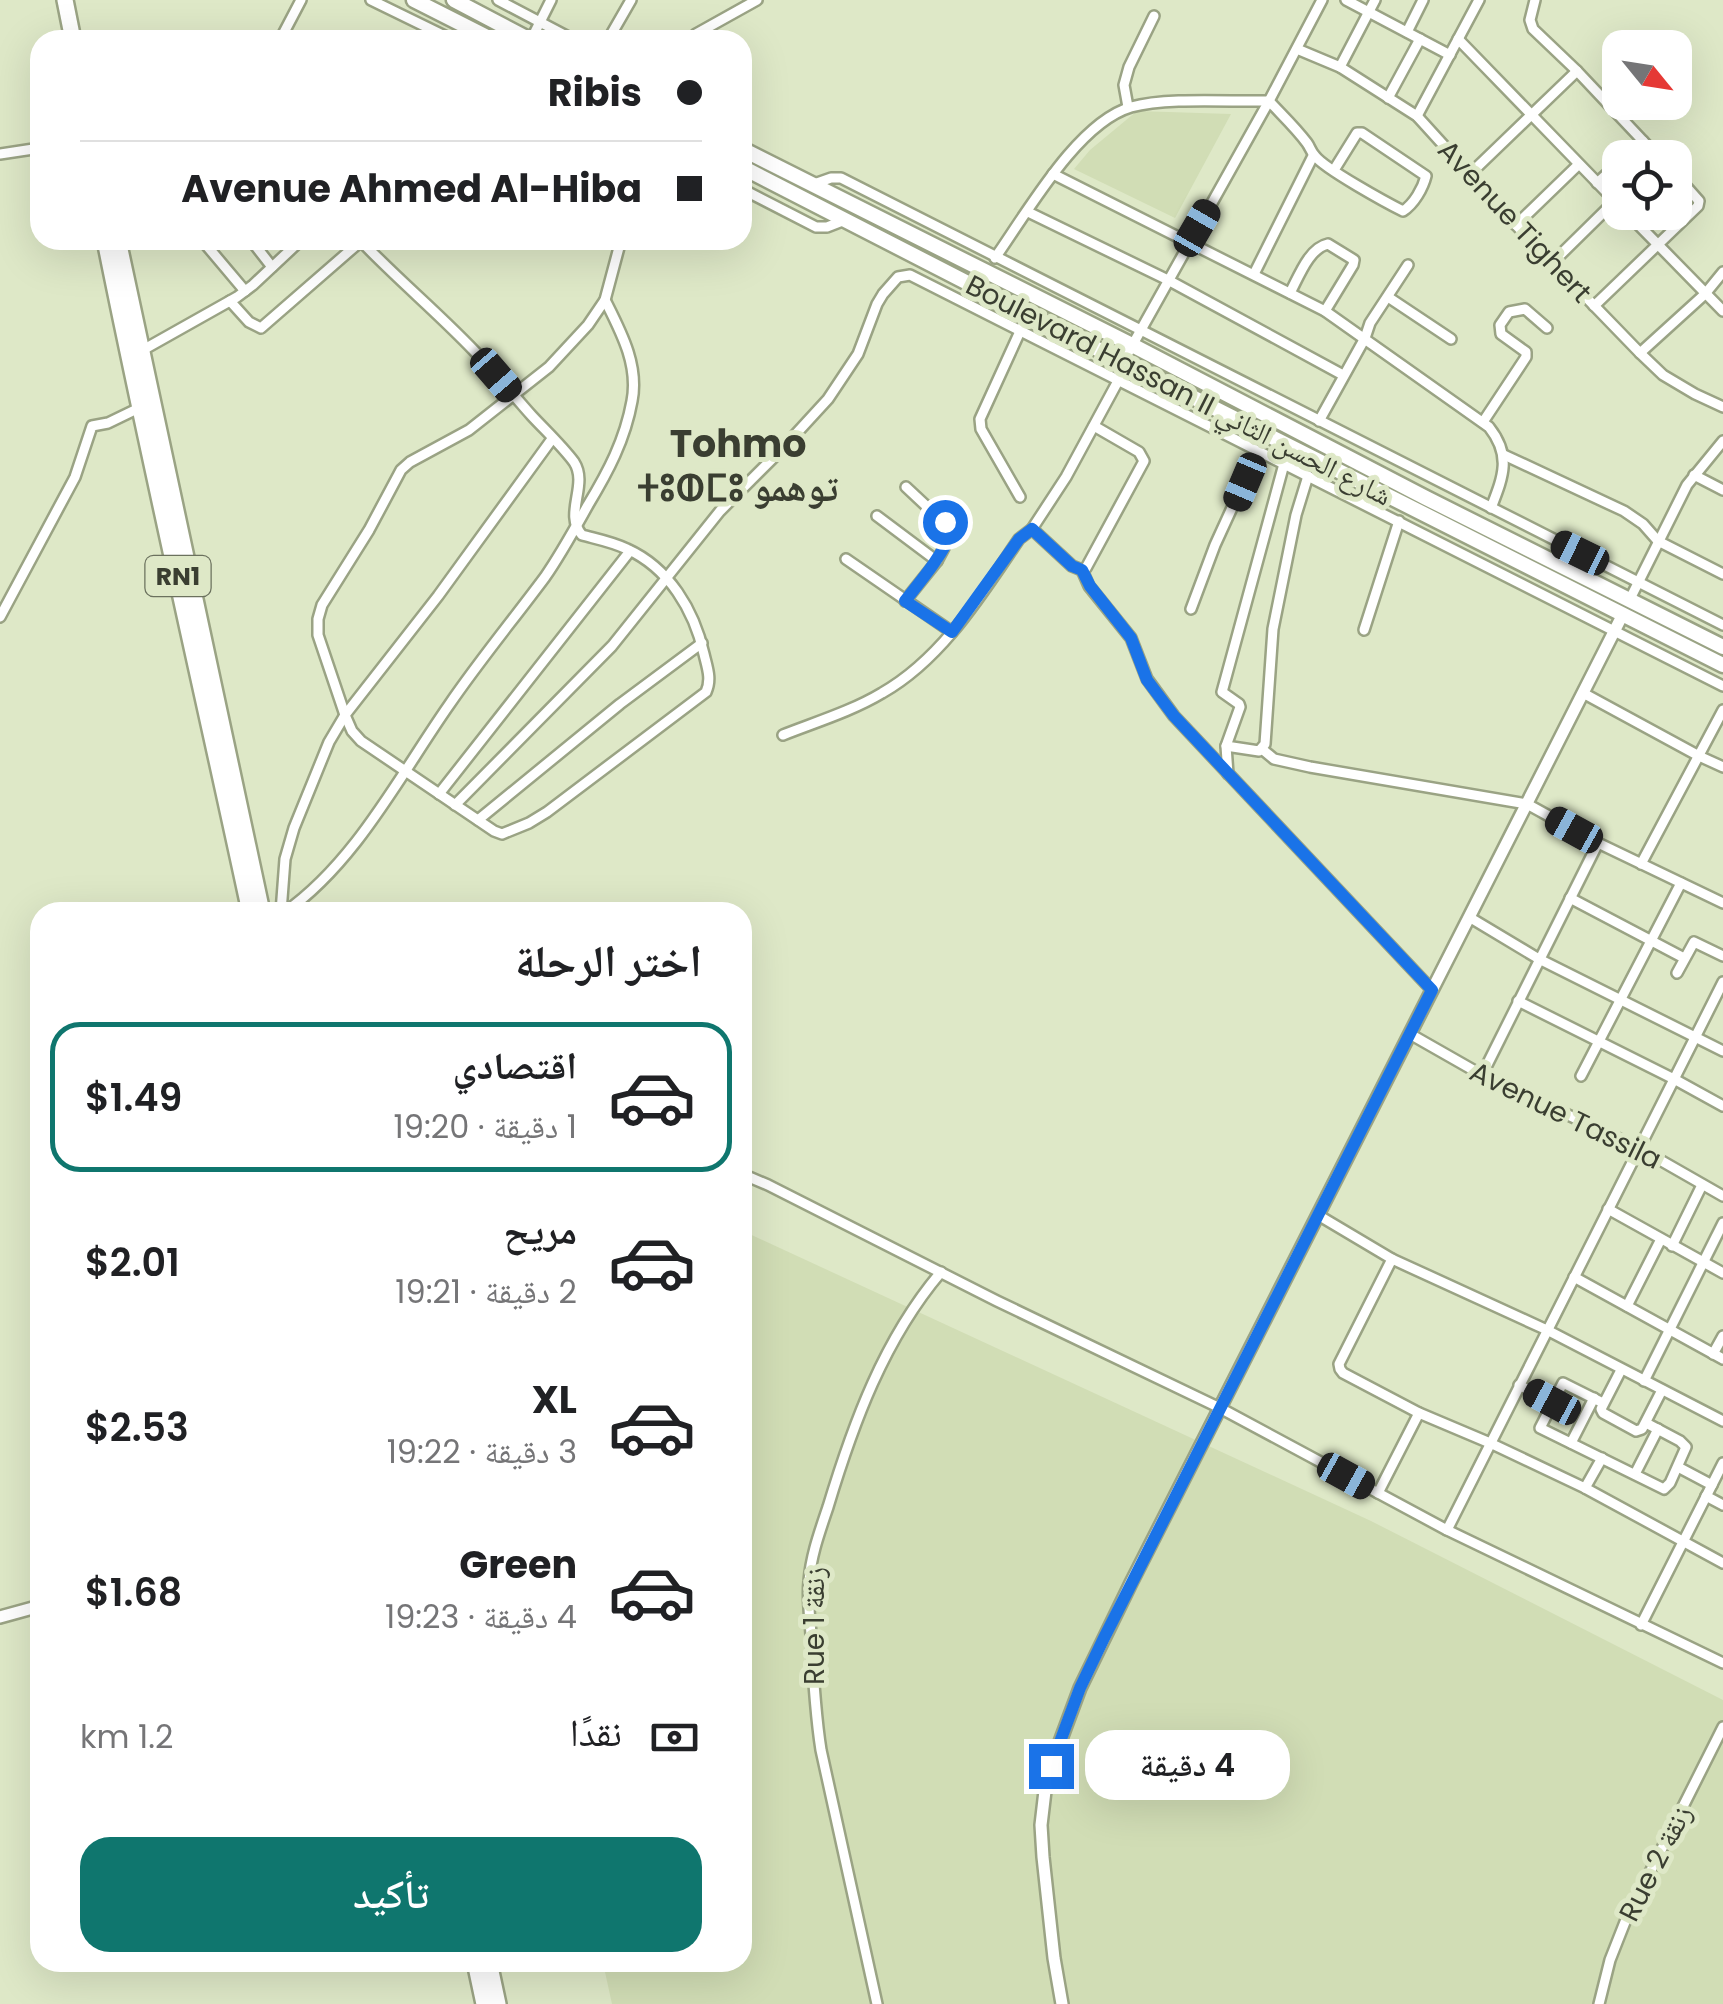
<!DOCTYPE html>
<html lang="ar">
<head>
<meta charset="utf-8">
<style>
  body { margin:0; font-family:Poppins,"Noto Naskh Arabic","Noto Sans Tifinagh",sans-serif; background:#f6f6f6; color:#202124; direction:rtl; height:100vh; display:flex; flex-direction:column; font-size:38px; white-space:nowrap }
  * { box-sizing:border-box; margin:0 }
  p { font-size:32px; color:#757577 }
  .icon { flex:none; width:55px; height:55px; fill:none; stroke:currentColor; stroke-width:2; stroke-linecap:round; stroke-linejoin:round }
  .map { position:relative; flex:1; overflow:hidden; direction:ltr }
  .panel { position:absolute; left:30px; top:902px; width:722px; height:1070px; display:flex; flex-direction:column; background:#fff; border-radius:30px; box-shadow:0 10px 40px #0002; direction:rtl }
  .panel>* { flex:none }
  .top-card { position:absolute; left:30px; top:30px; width:722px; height:220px; border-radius:30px; box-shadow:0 10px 40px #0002; direction:rtl; display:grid; align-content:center; height:220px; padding:0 50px; background:#fff }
  .needle { width:65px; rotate:120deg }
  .controls { position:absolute; left:1602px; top:30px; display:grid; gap:20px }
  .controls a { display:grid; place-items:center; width:90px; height:90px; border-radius:20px; background:#fff; box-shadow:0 10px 40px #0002; font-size:50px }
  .end { position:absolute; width:45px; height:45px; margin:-22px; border:12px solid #1a73e8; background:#fff; box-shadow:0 0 0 5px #fff }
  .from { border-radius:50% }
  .bubble { position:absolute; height:70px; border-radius:30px; background:#fff; box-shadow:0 10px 40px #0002; font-size:32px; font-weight:600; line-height:70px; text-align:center; direction:rtl }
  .car { position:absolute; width:30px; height:60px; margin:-30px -15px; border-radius:12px; box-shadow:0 0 8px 2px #0007; background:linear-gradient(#222 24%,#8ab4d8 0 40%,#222 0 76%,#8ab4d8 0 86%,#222 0) }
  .top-card b { display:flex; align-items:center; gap:35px; height:95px; font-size:38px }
  .top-card b+b { border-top:2px solid #e0e0e0 }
  .top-card i { width:25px; height:25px; background:#202124 }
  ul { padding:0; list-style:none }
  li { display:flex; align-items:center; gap:30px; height:150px; margin:0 20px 15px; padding:0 30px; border:5px solid transparent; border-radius:30px }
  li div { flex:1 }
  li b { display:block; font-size:38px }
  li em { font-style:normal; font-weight:600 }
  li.current { border-color:#0f766e }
  li>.icon { width:90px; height:90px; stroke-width:1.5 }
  h2 { padding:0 50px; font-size:45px; line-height:120px }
  .pay { display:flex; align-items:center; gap:25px; height:110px; padding:0 50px; font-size:38px }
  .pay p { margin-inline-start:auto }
  .primary-button { display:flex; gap:20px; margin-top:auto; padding:20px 50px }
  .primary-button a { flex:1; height:115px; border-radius:30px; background:#0f766e; color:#fff; font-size:40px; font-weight:600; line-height:115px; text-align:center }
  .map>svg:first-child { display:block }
  .built { fill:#d1ddb5 }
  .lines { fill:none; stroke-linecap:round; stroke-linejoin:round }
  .minor-casing { stroke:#9aa384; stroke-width:14 }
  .tertiary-casing { stroke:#9aa384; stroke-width:16 }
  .primary-casing { stroke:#9aa384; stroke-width:19 }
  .trunk-casing { stroke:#9aa384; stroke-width:20 }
  .minor { stroke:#fff; stroke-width:9 }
  .tertiary { stroke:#fff; stroke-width:11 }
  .primary { stroke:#fff; stroke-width:14 }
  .trunk { stroke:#fff; stroke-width:15 }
  .route { stroke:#1a73e8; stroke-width:12 }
  .labels { text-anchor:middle; stroke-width:10; stroke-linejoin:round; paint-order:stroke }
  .shield { fill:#dee8c7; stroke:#6b715e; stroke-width:2.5 }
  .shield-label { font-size:25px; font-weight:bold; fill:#3a3e31 }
  .street-label { font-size:28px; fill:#3a3e31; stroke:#dee8c7 }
  .district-label { font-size:38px; font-weight:bold; fill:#3a3e31; stroke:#dee8c7 }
</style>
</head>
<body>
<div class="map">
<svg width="1723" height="2004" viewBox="0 0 1723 2004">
  <rect width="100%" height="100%" fill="#dee8c7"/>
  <g class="built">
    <path d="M1137,111L1231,114L1175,218L1074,169L1090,150Z"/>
    <path d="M743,1231L1371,1521L1723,1700V2004H612L603,1963L742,1962Z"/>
  </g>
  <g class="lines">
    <g class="minor-casing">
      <g id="minor">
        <path d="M371,0L453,40"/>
        <path d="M498,0L574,40"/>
        <path d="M1346,0L1450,55"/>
        <path d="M1535,0L1530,20L1533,29L1577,71L1659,158"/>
        <path d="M1407,32L1423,0"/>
        <path d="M1458,39L1620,206"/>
        <path d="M280,40L301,0"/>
        <path d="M531,40L551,0"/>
        <path d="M608,40L631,0"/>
        <path d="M690,40L696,34L757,0"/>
        <path d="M1297,49L1340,67L1417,116L1516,225L1640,353L1663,375L1695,394L1723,407"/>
        <path d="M1340,67L1375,0"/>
        <path d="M1388,98L1420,39"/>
        <path d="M1128,107L1124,85L1129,67L1154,16"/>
        <path d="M1417,116L1479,0"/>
        <path d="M0,154L40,148"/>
        <path d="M1625,158L1643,141"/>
        <path d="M1471,173L1577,71"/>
        <path d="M1053,174L1325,311L1489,427C1512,456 1503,477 1491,508"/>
        <path d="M1597,183L1620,162"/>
        <path d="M814,184L831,178H841L1723,625"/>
        <path d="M742,189L816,227H827L845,220"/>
        <path d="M1028,212L1168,280L1343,375"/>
        <path d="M1626,212L1723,311"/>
        <path d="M1516,225L1578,165"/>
        <path d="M202,240L245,291"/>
        <path d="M251,240L272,267"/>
        <path d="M360,240C399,281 443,317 481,358C499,377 515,397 532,416C546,431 562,446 574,462C589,485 563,514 582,535C597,539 613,542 627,549C669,568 694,610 704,654C707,667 712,679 706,692L547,812L529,823L502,834L494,831L361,741L352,731L345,715L318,635V619L322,605L369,530L401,470L410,462L469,430L549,367L588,325L605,300L621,240"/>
        <path d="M995,258C1027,213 1077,123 1131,107C1168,97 1230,102 1269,101C1282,115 1296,128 1307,143C1310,147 1311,152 1315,156C1325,169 1387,203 1403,211C1414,204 1423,188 1426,176L1362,133H1357L1334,170"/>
        <path d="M1553,262L1615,201"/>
        <path d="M1254,274L1313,156"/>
        <path d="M1290,293C1299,276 1309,248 1328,244L1354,260L1353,265L1325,311"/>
        <path d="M1388,297L1451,339"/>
        <path d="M230,301L249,322L261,328L361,241"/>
        <path d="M1594,306L1698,206L1699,201L1675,174"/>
        <path d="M141,351L237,297L253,285L301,240"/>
        <path d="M1640,353L1705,294L1723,272"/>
        <path d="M1319,421L1365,338L1370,323L1408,265"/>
        <path d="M1483,422L1526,357V352L1501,334L1500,325L1509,312L1525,309L1547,328"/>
        <path d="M1504,455L1624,511L1643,524L1658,541L1723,574"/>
        <path d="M1694,475L1723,490"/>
        <path d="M1020,497L981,429L980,419L1028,314"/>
        <path d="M877,516L937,561"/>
        <path d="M1032,529L1072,566L1082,570L1086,568L1144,461L1139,452L1094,426"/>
        <path d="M846,559L952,632"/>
        <path d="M1082,570L1089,586L1131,638L1147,679L1174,716L1432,990"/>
        <path d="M1630,599L1687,485L1723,441"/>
        <path d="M905,601L937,561L953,531L906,487"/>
        <path d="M1191,609L1215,545L1258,451"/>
        <path d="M0,617L75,477L92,426L108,423L139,408"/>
        <path d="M1364,630L1399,521"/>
        <path d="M1583,693L1699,756L1723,767"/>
        <path d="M783,735C816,722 852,711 882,693C942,659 981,595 1019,539L1032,529L1066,477L1118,381L1123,362L1269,101L1322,0"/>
        <path d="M1226,746L1259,751L1265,744L1273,629L1296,515L1308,476"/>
        <path d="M1262,749L1274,759L1310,767L1527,804L1598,843L1723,903"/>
        <path d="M1228,774L1226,746L1240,707L1239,704L1222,692L1284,464"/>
        <path d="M439,794L630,551"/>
        <path d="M455,805L612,646L720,511L783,448L828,399L858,354L877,304L883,294L898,277L910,275L1723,686"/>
        <path d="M478,820L620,704L702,643"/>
        <path d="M1641,864L1723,710"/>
        <path d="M1570,898L1684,958"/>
        <path d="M281,912L285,859L294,828L329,742L345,715L438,596L552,439"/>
        <path d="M285,912C356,862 400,775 449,705C479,661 513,620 545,577C561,554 574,530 588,505C608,472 625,440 632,401C639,365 621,332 605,300"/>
        <path d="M1469,917L1539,959L1723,1051"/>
        <path d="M1677,973L1694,942L1723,956"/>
        <path d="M1518,1001L1674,1079L1723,1106"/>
        <path d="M1410,1034L1482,1075L1639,1148L1723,1196"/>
        <path d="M1482,1075L1598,843"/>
        <path d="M1581,1076L1681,883"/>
        <path d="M742,1174L768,1185L997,1301L1220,1408L1447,1530L1723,1663"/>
        <path d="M1608,1209L1723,1273"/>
        <path d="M1318,1215L1392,1259L1547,1330L1723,1421"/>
        <path d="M1672,1246L1702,1185"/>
        <path d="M1392,1259L1339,1364L1340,1369L1343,1373L1419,1413L1490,1443L1585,1488L1723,1563"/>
        <path d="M1574,1277L1723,1359"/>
        <path d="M1627,1306L1661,1239"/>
        <path d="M1713,1354L1723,1336"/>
        <path d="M1621,1370L1601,1409L1603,1413L1636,1431L1642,1429L1662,1390"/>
        <path d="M1644,1381L1723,1223"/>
        <path d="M1519,1385L1551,1402"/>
        <path d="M1603,1403L1563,1383L1540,1428L1664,1489L1670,1483L1686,1447L1680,1441L1646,1423"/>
        <path d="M1571,1443L1594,1398"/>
        <path d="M1678,1467L1712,1485"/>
        <path d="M1635,1474L1658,1429"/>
        <path d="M1585,1488L1602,1458"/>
        <path d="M1378,1493L1419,1413"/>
        <path d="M1706,1496L1723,1505"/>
        <path d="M1447,1530L1723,982"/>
        <path d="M1641,1625L1723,1463"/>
        <path d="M877,2004L821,1750C815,1712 813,1674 811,1635C810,1617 807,1599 809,1581C811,1555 820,1531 828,1507C853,1424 884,1339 941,1272"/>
        <path d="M1599,2004L1610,1960L1625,1922L1723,1727"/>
      </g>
    </g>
    <g class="tertiary-casing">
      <g id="tertiary">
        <path d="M0,1617L40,1606"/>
        <path d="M1062,2004L1054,1958L1043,1857L1041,1825L1045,1791L1051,1766L1080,1688L1131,1583L1623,614"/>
      </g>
    </g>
    <g class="primary-casing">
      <g id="primary">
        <path d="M414,0L493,40"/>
        <path d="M454,0L530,40"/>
        <path d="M742,149L1132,345L1426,498L1723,647"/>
        <path d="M742,167L1028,314L1723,665"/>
      </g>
    </g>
    <g class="trunk-casing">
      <g id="trunk">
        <path d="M65,0L73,40"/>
        <path d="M105,240C150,465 202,688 250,912"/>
        <path d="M118,240L262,912"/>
        <path d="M475,1962L484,2004"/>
        <path d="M489,1962L498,2004"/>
      </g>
    </g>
    <use href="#minor" class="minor"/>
    <use href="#tertiary" class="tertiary"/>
    <use href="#primary" class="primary"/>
    <use href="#trunk" class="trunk"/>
  </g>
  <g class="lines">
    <path class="route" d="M945,522L953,530C941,557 923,578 905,601L952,632L1019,539L1032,529L1072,566L1082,570L1090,586L1131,638L1147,680L1174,716L1432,990L1104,1638L1080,1688L1051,1766"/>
  </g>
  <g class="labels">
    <rect class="shield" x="145.5" y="556" width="65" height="40" rx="8"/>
    <g class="shield-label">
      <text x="178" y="585">RN1</text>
    </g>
    <g class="street-label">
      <text transform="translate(1515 221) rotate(47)" y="10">Avenue Tighert</text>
      <text transform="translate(1179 390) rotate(27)" y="10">Boulevard Hassan II شارع الحسن الثاني</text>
      <text transform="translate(1566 1115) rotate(26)" y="10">Avenue Tassila</text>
      <text transform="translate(814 1626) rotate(-90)" y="10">Rue 1 زنقة</text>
      <text transform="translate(1655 1863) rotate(-63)" y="10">Rue 2 زنقة</text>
    </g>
    <g class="district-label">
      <text x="738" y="457">Tohmo<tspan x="738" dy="44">ⵜⵓⵀⵎⵓ توهمو</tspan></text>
    </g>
  </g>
</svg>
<div class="controls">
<a><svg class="needle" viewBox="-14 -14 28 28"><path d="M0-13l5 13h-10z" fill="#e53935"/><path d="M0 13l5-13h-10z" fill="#757577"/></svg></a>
<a><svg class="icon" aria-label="locate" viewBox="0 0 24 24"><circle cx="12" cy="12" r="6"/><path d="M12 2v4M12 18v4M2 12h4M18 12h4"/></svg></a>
</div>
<i class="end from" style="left:945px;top:522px"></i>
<i class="end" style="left:1051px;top:1766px"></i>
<div class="bubble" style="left:1085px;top:1730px;width:205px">4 دقيقة</div>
<i class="car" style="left:1197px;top:228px;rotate:30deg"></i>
<i class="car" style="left:496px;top:375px;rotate:139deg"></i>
<i class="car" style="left:1245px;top:482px;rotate:203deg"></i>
<i class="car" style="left:1580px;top:553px;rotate:296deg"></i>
<i class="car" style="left:1574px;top:830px;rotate:299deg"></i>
<i class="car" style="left:1552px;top:1402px;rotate:298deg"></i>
<i class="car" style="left:1346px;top:1476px;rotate:119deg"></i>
<div class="top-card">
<b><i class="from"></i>Ribis</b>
<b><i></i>Avenue Ahmed Al-Hiba</b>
</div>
<section class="panel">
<h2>اختر الرحلة</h2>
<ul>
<li class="current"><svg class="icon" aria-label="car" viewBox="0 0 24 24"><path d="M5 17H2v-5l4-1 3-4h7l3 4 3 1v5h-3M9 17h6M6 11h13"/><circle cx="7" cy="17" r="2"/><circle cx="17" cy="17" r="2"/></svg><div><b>اقتصادي</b><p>1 دقيقة · 19:20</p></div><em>$1.49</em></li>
<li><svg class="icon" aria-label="car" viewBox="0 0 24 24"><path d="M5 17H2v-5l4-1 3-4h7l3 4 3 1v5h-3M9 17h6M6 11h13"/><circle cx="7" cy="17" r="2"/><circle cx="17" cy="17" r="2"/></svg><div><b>مريح</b><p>2 دقيقة · 19:21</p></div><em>$2.01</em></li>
<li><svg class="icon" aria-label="car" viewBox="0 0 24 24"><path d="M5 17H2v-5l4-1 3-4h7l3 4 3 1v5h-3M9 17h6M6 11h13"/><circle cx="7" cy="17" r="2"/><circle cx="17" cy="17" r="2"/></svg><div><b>XL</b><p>3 دقيقة · 19:22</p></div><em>$2.53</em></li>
<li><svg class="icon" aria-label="car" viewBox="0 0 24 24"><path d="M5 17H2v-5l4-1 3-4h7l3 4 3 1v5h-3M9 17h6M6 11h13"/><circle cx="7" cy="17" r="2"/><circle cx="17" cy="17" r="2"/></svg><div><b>Green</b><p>4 دقيقة · 19:23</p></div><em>$1.68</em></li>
</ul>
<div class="pay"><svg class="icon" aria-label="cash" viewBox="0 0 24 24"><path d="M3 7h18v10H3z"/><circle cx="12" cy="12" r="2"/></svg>نقدًا<p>1.2 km</p></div>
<div class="primary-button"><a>تأكيد</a></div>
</section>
</div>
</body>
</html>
